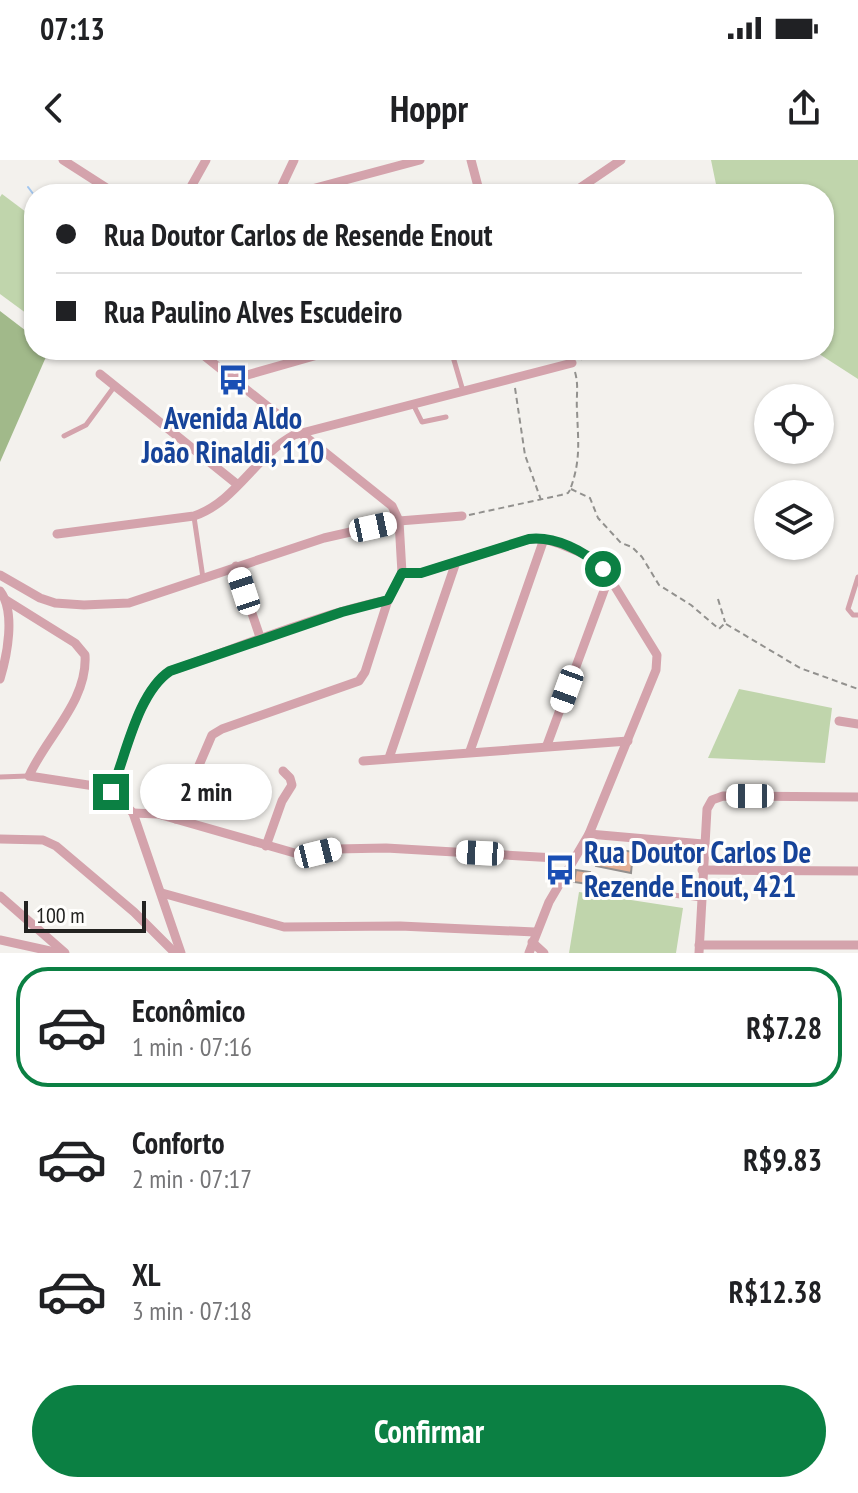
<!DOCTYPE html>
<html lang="pt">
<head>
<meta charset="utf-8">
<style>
  body { margin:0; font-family:"PT Sans Narrow",sans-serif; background:#f2f2f2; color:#202124; height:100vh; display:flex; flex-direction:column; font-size:30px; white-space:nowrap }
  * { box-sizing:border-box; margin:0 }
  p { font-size:26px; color:#757577 }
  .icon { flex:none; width:44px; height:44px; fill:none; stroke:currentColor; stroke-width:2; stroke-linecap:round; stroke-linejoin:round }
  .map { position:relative; height:793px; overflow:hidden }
  .details { display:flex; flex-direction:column; background:#fff; flex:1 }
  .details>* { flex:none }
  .top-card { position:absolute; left:24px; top:24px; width:810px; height:176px; border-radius:32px; box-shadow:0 2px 6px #0004; display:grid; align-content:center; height:176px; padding:0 32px; background:#fff }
  .controls { position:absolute; left:754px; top:224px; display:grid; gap:16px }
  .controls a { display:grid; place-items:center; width:80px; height:80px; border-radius:50%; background:#fff; box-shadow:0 2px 6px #0004; font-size:40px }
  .scale { position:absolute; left:24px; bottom:20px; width:122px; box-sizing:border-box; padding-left:8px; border:4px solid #232321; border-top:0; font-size:22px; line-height:28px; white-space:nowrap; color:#232321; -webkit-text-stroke:6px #fffefc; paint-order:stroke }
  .end { position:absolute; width:36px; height:36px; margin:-18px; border:10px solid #0b8043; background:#fff; box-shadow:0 0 0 4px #fff }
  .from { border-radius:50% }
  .bubble { position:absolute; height:56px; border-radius:28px; background:#fff; box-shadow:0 2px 6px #0004; font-size:26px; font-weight:600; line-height:56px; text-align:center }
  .car { position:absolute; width:24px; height:48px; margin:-24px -12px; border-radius:10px; box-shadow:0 0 6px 2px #0007; background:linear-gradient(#fff 24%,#345 0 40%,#fff 0 76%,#345 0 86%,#fff 0) }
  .top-card b { display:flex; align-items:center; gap:28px; height:76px; font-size:30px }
  .top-card b+b { border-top:2px solid #e0e0e0 }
  .top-card i { width:20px; height:20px; background:#202124 }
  ul { padding:14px 0 0; list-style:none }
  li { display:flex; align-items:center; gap:24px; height:120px; margin:0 16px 12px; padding:0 16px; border:4px solid transparent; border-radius:32px }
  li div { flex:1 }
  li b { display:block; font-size:30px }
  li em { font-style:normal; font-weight:600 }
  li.active { border-color:#0b8043 }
  li>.icon { width:72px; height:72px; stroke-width:1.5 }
  .action { display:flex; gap:16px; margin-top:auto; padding:16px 32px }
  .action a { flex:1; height:92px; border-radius:48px; background:#0b8043; color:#fff; font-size:32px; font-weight:600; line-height:92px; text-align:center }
  .status { display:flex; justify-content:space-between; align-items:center; height:56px; padding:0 40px; background:#fff; direction:ltr }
  .status svg { height:22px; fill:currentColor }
  header { display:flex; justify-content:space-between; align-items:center; height:104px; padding:0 32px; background:#fff; font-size:36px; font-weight:600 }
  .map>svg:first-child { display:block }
  .green { fill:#c0d5ac }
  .forest { fill:#a1b98a }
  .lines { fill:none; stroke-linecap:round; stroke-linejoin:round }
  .stream { stroke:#a1c6f0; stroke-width:2 }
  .building { fill:#e3af96; stroke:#94908e; stroke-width:2 }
  .path { stroke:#92918e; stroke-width:2; stroke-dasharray:6 4; stroke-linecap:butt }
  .lane { stroke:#d4a3ac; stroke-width:5 }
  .street { stroke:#d4a3ac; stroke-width:9 }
  .route { stroke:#0b8043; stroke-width:10 }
  .labels { text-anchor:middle; stroke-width:6; stroke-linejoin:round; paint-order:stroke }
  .transit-label { font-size:30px; font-weight:bold; fill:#164399; stroke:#fffefc }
</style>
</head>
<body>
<div class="status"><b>07:13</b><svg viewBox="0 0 49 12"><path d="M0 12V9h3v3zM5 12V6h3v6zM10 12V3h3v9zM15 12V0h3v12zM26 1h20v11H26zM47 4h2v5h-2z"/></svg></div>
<header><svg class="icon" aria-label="back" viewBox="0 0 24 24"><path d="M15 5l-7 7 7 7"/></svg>Hoppr<svg class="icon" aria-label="share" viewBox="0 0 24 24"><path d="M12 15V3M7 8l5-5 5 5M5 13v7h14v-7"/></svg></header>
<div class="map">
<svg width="858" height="793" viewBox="0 0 858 793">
  <rect width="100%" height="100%" fill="#f3f1ed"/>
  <g class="green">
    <path d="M711,0H858V219L813,190H824V34H718Z"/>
    <path d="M2,34L34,58V159L0,134V37Z"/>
    <path d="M739,529L832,548L825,603L708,598Z"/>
    <path d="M579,732L683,748L676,793H569Z"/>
  </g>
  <path class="forest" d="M0,151L34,177V190H49L0,302Z"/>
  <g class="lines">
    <path class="stream" d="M28,27L34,35"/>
  </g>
  <g class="building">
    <path d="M598,686L633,692L631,713L596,706Z"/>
    <path d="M576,710L590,712L588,724L574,722Z"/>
  </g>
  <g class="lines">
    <g class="path">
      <path d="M581,200L584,190"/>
      <path d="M515,228L525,295L541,340"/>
      <path d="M571,327C581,299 578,280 577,250C576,236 579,226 575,212"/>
      <path d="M571,329L590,338L598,358L621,383L632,387L642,397L659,425L691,445L719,469L725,463"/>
      <path d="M469,355L561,335L568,333L570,330"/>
      <path d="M718,439L725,462"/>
      <path d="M726,464L800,508L858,529"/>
    </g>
    <g class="lane">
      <path d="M451,190L463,231"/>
      <path d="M414,246L422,262L446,257"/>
      <path d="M64,276L86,265L114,227"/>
      <path d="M194,357L203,418"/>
      <path d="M858,417L848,449L853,455H858"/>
      <path d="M0,617L28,616"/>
      <path d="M646,731L701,739"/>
    </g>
    <g class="street">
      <path d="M63,0L116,34"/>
      <path d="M471,0L480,34"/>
      <path d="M187,34L206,0"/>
      <path d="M278,34L294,0"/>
      <path d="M293,34L420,0"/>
      <path d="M571,34L621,0"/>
      <path d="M100,214L238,325"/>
      <path d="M233,219L335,190"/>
      <path d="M57,374L194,356C236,342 256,295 294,275L572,203"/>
      <path d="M236,406L261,480"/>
      <path d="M402,413H421L529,379H544L560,384L589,396L596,402L609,417L657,495L656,510L589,674L549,742L529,793"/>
      <path d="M0,415L40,438L55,443L84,445L129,443L324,378L399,361L462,356"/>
      <path d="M0,431C16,452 7,496 0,519"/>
      <path d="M6,440L75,483L85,495C88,541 46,577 29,616L101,627C114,633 123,642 133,653L181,793"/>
      <path d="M839,561L858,564"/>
      <path d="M547,585L609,417"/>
      <path d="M470,591L544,379"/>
      <path d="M389,598L456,402"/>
      <path d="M363,601L628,581"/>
      <path d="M111,632C126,596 137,533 170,511C241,487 315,455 388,440L402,413L399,361L392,346L197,190"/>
      <path d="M133,653L158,654L298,694L336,689L386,688L573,699"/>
      <path d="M176,659L212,575L222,569L359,521L365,512L388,440"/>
      <path d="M589,674L703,684"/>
      <path d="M0,679L43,680L56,686L134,752L175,793"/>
      <path d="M266,686L282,641L292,625L290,618L283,611"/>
      <path d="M702,710L858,711"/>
      <path d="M162,733L284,767L400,766L535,772"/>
      <path d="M0,736L65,793"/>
      <path d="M0,780L59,793"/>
      <path d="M532,782L544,793"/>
      <path d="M699,785H858"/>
      <path d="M699,793L707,649L712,640L723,636L858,637"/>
    </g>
  </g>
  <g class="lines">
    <path class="route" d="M111,632C126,596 137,533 170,511L342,452L388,440L402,413H421L529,379C555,376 585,391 603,409"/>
  </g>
  <defs>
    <g id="bus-bare" transform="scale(2.4)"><path d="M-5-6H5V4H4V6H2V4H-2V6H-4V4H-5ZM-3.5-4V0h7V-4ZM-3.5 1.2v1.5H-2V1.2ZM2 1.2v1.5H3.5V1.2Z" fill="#1a4fb4" stroke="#fffefc" stroke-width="2.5" paint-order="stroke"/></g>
  </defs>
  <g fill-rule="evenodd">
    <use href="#bus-bare" x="233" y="220"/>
    <use href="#bus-bare" x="560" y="710"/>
  </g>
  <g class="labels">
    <g class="transit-label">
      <text x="233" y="269">Avenida Aldo<tspan x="233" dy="34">João Rinaldi, 110</tspan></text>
      <text x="584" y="703" text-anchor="start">Rua Doutor Carlos De<tspan x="584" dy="34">Rezende Enout, 421</tspan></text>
    </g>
  </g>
</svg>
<div class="controls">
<a><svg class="icon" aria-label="locate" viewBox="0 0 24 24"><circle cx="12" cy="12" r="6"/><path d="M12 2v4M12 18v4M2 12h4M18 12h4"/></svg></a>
<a><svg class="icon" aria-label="layers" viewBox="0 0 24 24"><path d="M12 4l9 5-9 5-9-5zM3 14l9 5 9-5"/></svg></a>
</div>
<div class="scale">100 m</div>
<i class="end from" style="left:603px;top:409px"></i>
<i class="end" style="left:111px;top:632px"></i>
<div class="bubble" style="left:140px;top:604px;width:132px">2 min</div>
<i class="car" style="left:373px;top:367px;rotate:78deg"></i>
<i class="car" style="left:244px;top:431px;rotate:342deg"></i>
<i class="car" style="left:567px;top:529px;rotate:200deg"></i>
<i class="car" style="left:750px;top:636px;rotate:270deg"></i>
<i class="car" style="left:318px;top:693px;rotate:76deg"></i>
<i class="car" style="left:480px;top:693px;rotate:273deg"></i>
<div class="top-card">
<b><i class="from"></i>Rua Doutor Carlos de Resende Enout</b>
<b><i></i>Rua Paulino Alves Escudeiro</b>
</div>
</div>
<section class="details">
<ul>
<li class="active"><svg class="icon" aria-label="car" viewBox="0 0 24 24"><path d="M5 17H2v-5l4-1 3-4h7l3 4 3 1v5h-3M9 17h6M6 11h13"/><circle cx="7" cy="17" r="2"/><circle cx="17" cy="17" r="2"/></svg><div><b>Econômico</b><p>1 min · 07:16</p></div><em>R$7.28</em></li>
<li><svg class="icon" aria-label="car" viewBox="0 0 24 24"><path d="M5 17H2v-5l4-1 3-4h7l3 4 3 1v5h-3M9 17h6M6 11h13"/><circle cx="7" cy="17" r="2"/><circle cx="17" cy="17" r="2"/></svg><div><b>Conforto</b><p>2 min · 07:17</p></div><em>R$9.83</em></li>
<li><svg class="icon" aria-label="car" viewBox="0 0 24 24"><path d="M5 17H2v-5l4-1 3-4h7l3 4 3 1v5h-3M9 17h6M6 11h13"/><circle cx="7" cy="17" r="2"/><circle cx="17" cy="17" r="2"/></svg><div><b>XL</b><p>3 min · 07:18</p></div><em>R$12.38</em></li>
</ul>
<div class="action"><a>Confirmar</a></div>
</section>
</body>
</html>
